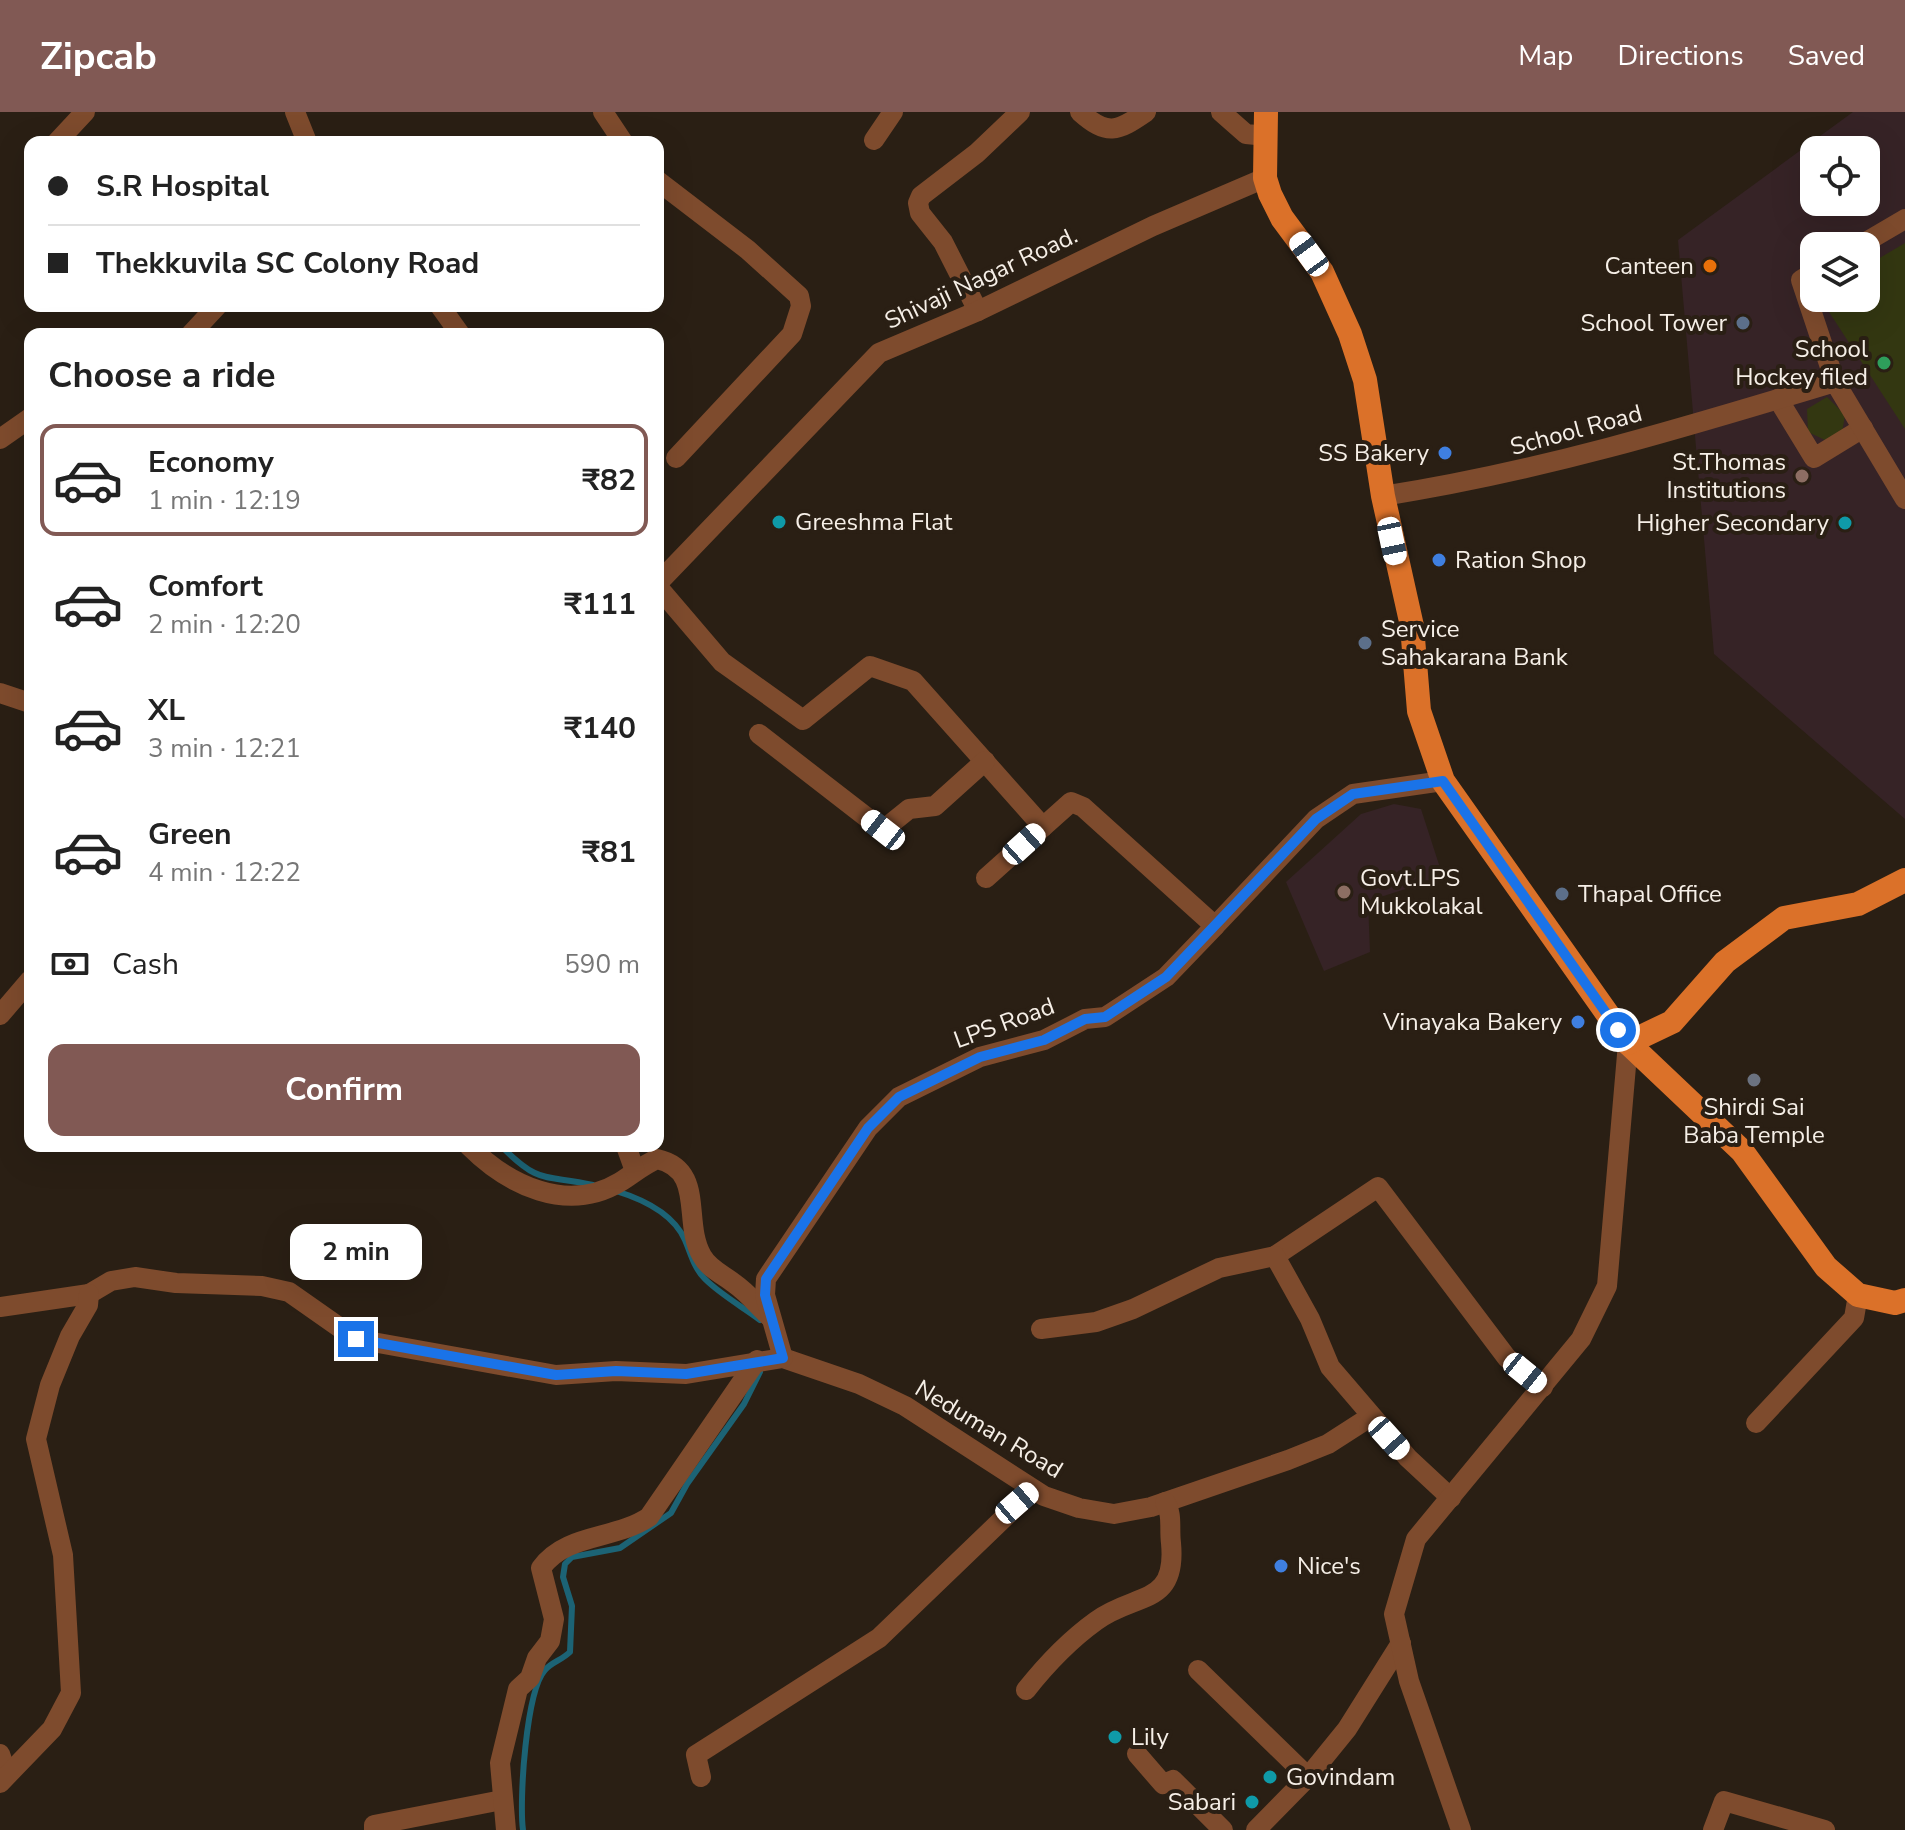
<!DOCTYPE html>
<html lang="en">
<head>
<meta charset="utf-8">
<style>
  body { margin:0; font-family:"Nunito Sans",sans-serif; background:#f2f2f2; color:#222; height:100vh; display:flex; flex-direction:column; font-size:30px; white-space:nowrap }
  * { box-sizing:border-box; margin:0 }
  p { font-size:26px; color:#767676 }
  .icon { flex:none; width:44px; height:44px; fill:none; stroke:currentColor; stroke-width:2; stroke-linecap:round; stroke-linejoin:round }
  .map { position:relative; flex:1; overflow:hidden }
  .side { position:absolute; left:24px; top:216px; width:640px; height:824px; display:flex; flex-direction:column; background:#fff; border-radius:16px; box-shadow:0 8px 32px #0002 }
  .side>* { flex:none }
  .banner { position:absolute; left:24px; top:24px; width:640px; height:176px; border-radius:16px; box-shadow:0 8px 32px #0002; display:grid; align-content:center; height:176px; padding:0 24px; background:#fff }
  .controls { position:absolute; left:1800px; top:24px; display:grid; gap:16px }
  .controls a { display:grid; place-items:center; width:80px; height:80px; border-radius:16px; background:#fff; box-shadow:0 8px 32px #0002; font-size:40px }
  .end { position:absolute; width:36px; height:36px; margin:-18px; border:10px solid #1a73e8; background:#fff; box-shadow:0 0 0 4px #fff }
  .from { border-radius:50% }
  .bubble { position:absolute; height:56px; border-radius:16px; background:#fff; box-shadow:0 8px 32px #0002; font-size:26px; font-weight:700; line-height:56px; text-align:center }
  .car { position:absolute; width:24px; height:48px; margin:-24px -12px; border-radius:10px; box-shadow:0 0 6px 2px #0007; background:linear-gradient(#fff 24%,#345 0 40%,#fff 0 76%,#345 0 86%,#fff 0) }
  .banner b { display:flex; align-items:center; gap:28px; height:76px; font-size:30px }
  .banner b+b { border-top:2px solid #e0e0e0 }
  .banner i { width:20px; height:20px; background:#222 }
  ul { padding:0; list-style:none }
  li { display:flex; align-items:center; gap:24px; height:112px; margin:0 16px 12px; padding:0 8px; border:4px solid transparent; border-radius:16px }
  li div { flex:1 }
  li b { display:block; font-size:30px }
  li em { font-style:normal; font-weight:700 }
  li.current { border-color:#815954 }
  li>.icon { width:72px; height:72px; stroke-width:1.5 }
  h2 { padding:0 24px; font-size:36px; line-height:96px }
  .pay { display:flex; align-items:center; gap:20px; height:88px; padding:0 24px; font-size:30px }
  .pay p { margin-inline-start:auto }
  .button { display:flex; gap:16px; margin-top:auto; padding:16px 24px }
  .button a { flex:1; height:92px; border-radius:16px; background:#815954; color:#fff; font-size:32px; font-weight:700; line-height:92px; text-align:center }
  header { display:flex; align-items:center; gap:48px; box-sizing:border-box; height:112px; padding:0 40px; background:#815954; color:#fff }
  header strong { font-size:38px }
  nav { display:flex; gap:44px; margin-inline-start:auto; font-size:28px }
  .map>svg:first-child { display:block }
  .industrial { fill:#362326; fill-rule:evenodd }
  .green { fill:#333711 }
  .lines { fill:none; stroke-linecap:round; stroke-linejoin:round }
  .stream { stroke:#1c6375; stroke-width:6 }
  .minor { stroke:#7e4b2d; stroke-width:20 }
  .major { stroke:#db7129; stroke-width:24 }
  .route { stroke:#1a73e8; stroke-width:10 }
  .food-dot { fill:#e8710a; stroke:#2a1f14; stroke-width:3 }
  .service-dot { fill:#5c6f8a; stroke:#2a1f14; stroke-width:3 }
  .leisure-dot { fill:#2e9e5b; stroke:#2a1f14; stroke-width:3 }
  .shop-dot { fill:#3f7fe0; stroke:#2a1f14; stroke-width:3 }
  .education-dot { fill:#8d6e63; stroke:#2a1f14; stroke-width:3 }
  .culture-dot { fill:#0f9aa8; stroke:#2a1f14; stroke-width:3 }
  .worship-dot { fill:#6b7280; stroke:#2a1f14; stroke-width:3 }
  .labels { text-anchor:middle; stroke-width:8; stroke-linejoin:round; paint-order:stroke }
  .poi-label { font-size:24px; fill:#f6efe7; stroke:#2a1f14; text-anchor:end }
  .street-label { font-size:24px; fill:#f6efe7; stroke:#2a1f14 }
</style>
</head>
<body>
<header>
<strong>Zipcab</strong>
<nav><a>Map</a><a>Directions</a><a>Saved</a></nav>
</header>
<div class="map">
<svg width="1905" height="1718" viewBox="0 0 1905 1718">
  <rect width="100%" height="100%" fill="#2a1f14"/>
  <g class="industrial">
    <path d="M1853,0H1905V707L1714,542L1678,128ZM1814,38H1866V90H1814ZM1814,134H1866V186H1814Z"/>
    <path d="M1394,692L1421,697L1443,765L1368,789L1370,840L1324,859L1286,770L1361,702Z"/>
  </g>
  <g class="green">
    <path d="M1905,131V317L1820,186H1866V154Z"/>
    <path d="M1827,285L1845,303L1842,321L1825,328L1808,320L1807,297Z"/>
  </g>
  <g class="lines">
    <g class="stream">
      <path d="M501,1034C541,1074 544,1062 593,1073"/>
      <path d="M616,1079C642,1087 673,1101 685,1128C691,1142 694,1156 705,1167C721,1183 743,1195 760,1208"/>
      <path d="M523,1718C519,1689 526,1579 545,1558C552,1550 562,1548 570,1540L572,1494L563,1465L565,1452L572,1445L620,1436L671,1401L687,1372L744,1292L760,1260"/>
    </g>
    <g class="minor">
      <path d="M295,0L307,30"/>
      <path d="M603,0L623,30"/>
      <path d="M1080,0C1107,24 1117,20 1146,0"/>
      <path d="M1221,0L1246,22L1267,24"/>
      <path d="M874,28L893,0"/>
      <path d="M57,30L85,0"/>
      <path d="M658,69L748,138L799,184L801,194L792,222L676,346"/>
      <path d="M1859,134L1905,107"/>
      <path d="M1814,160L1801,168L1835,270"/>
      <path d="M440,194L460,222"/>
      <path d="M978,199L943,130L920,101L918,91L921,84L977,41L1020,0"/>
      <path d="M191,222L217,194"/>
      <path d="M1778,287L1814,346L1863,316"/>
      <path d="M0,327L30,306"/>
      <path d="M1383,384C1542,359 1683,316 1835,270L1905,387"/>
      <path d="M658,471L879,241L978,199L1153,114L1265,66"/>
      <path d="M658,475L722,550L803,608L870,554L913,569L1043,715"/>
      <path d="M0,581L30,591"/>
      <path d="M759,622L883,718L909,697L935,694L985,649"/>
      <path d="M986,766L1071,690L1083,695L1215,814L1316,707L1353,682L1443,669"/>
      <path d="M0,903L30,868"/>
      <path d="M469,1034C508,1073 567,1102 620,1070C633,1062 643,1053 657,1047C706,1058 682,1110 702,1144C709,1157 724,1163 735,1172C748,1181 759,1195 771,1206"/>
      <path d="M626,1034L635,1059"/>
      <path d="M1275,1144L1378,1075L1507,1246L1543,1275"/>
      <path d="M0,1195L89,1182L111,1169L135,1165L176,1171L262,1174L289,1180L356,1227L556,1263L616,1259L686,1262L783,1246L859,1272L905,1294L1044,1384L1079,1396L1114,1402L1151,1395L1288,1348L1328,1332L1370,1305"/>
      <path d="M1041,1217L1096,1210L1133,1197L1219,1156L1275,1144L1310,1207L1330,1255L1408,1346L1451,1386"/>
      <path d="M783,1246L765,1183L766,1167L868,1016L899,985L980,945L1044,928L1085,907L1105,905L1166,865L1215,814"/>
      <path d="M1756,1311L1854,1206L1858,1183"/>
      <path d="M1198,1558L1308,1665"/>
      <path d="M1026,1578C1045,1554 1071,1527 1096,1509C1135,1480 1177,1495 1171,1431C1169,1415 1173,1403 1165,1390"/>
      <path d="M0,1642L7,1663"/>
      <path d="M1137,1642L1163,1672L1173,1668L1223,1718"/>
      <path d="M701,1665L696,1643L879,1526L1033,1378"/>
      <path d="M0,1671L52,1617L71,1581L63,1443L36,1327L50,1273L70,1224L88,1193L89,1182"/>
      <path d="M374,1718V1713L502,1688"/>
      <path d="M506,1718L500,1651L518,1577L530,1566L537,1546L550,1529L554,1507L541,1456C566,1421 615,1428 649,1405L757,1248"/>
      <path d="M1256,1718L1308,1665L1347,1617L1401,1531"/>
      <path d="M1461,1718L1409,1569L1394,1502L1416,1427L1581,1227L1607,1174L1628,931"/>
      <path d="M1713,1718L1724,1689L1825,1718"/>
    </g>
    <g class="major">
      <path d="M1266,0L1265,66L1270,82L1282,106L1322,160L1350,222L1365,268L1383,384L1412,514L1419,599L1443,669L1628,931L1742,1039L1826,1155L1858,1183L1895,1191L1905,1188"/>
      <path d="M1628,931L1672,910L1725,850L1784,806L1858,792L1905,768"/>
    </g>
  </g>
  <g class="lines">
    <path class="route" d="M356,1227L556,1263L616,1259L686,1262L783,1246L765,1183L766,1167L868,1016L899,985L980,945L1044,928L1085,907L1105,905L1166,865L1316,707L1353,682L1443,669L1618,918"/>
  </g>
  <circle class="food-dot" cx="1710" cy="154" r="8"/>
  <g class="service-dot">
    <circle cx="1743" cy="211" r="8"/>
    <circle cx="1365" cy="531" r="8"/>
    <circle cx="1562" cy="782" r="8"/>
  </g>
  <circle class="leisure-dot" cx="1884" cy="251" r="8"/>
  <g class="shop-dot">
    <circle cx="1445" cy="341" r="8"/>
    <circle cx="1439" cy="448" r="8"/>
    <circle cx="1578" cy="910" r="8"/>
    <circle cx="1281" cy="1454" r="8"/>
  </g>
  <g class="education-dot">
    <circle cx="1802" cy="364" r="8"/>
    <circle cx="1344" cy="780" r="8"/>
  </g>
  <g class="culture-dot">
    <circle cx="779" cy="410" r="8"/>
    <circle cx="1845" cy="411" r="8"/>
    <circle cx="1115" cy="1625" r="8"/>
    <circle cx="1270" cy="1665" r="8"/>
    <circle cx="1252" cy="1690" r="8"/>
  </g>
  <circle class="worship-dot" cx="1754" cy="968" r="8"/>
  <g class="labels">
    <g class="poi-label">
      <text x="1694" y="162">Canteen</text>
      <text x="1727" y="219">School Tower</text>
      <text x="1868" y="245">School<tspan x="1868" dy="28">Hockey filed</tspan></text>
      <text x="1429" y="349">SS Bakery</text>
      <text x="1786" y="358">St.Thomas<tspan x="1786" dy="28">Institutions</tspan></text>
      <text x="795" y="418" text-anchor="start">Greeshma Flat</text>
      <text x="1829" y="419">Higher Secondary</text>
      <text x="1455" y="456" text-anchor="start">Ration Shop</text>
      <text x="1381" y="525" text-anchor="start">Service<tspan x="1381" dy="28">Sahakarana Bank</tspan></text>
      <text x="1360" y="774" text-anchor="start">Govt.LPS<tspan x="1360" dy="28">Mukkolakal</tspan></text>
      <text x="1578" y="790" text-anchor="start">Thapal Office</text>
      <text x="1562" y="918">Vinayaka Bakery</text>
      <text x="1754" y="1003" text-anchor="middle">Shirdi Sai<tspan x="1754" dy="28">Baba Temple</tspan></text>
      <text x="1297" y="1462" text-anchor="start">Nice's</text>
      <text x="1131" y="1633" text-anchor="start">Lily</text>
      <text x="1286" y="1673" text-anchor="start">Govindam</text>
      <text x="1236" y="1698">Sabari</text>
    </g>
    <g class="street-label">
      <text transform="translate(981 166) rotate(-25)" y="8">Shivaji Nagar Road.</text>
      <text transform="translate(1576 318) rotate(-15)" y="8">School Road</text>
      <text transform="translate(1004 911) rotate(-20)" y="8">LPS Road</text>
      <text transform="translate(989 1317) rotate(31)" y="8">Neduman Road</text>
    </g>
  </g>
</svg>
<div class="controls">
<a><svg class="icon" aria-label="locate" viewBox="0 0 24 24"><circle cx="12" cy="12" r="6"/><path d="M12 2v4M12 18v4M2 12h4M18 12h4"/></svg></a>
<a><svg class="icon" aria-label="layers" viewBox="0 0 24 24"><path d="M12 4l9 5-9 5-9-5zM3 14l9 5 9-5"/></svg></a>
</div>
<i class="end from" style="left:1618px;top:918px"></i>
<i class="end" style="left:356px;top:1227px"></i>
<div class="bubble" style="left:290px;top:1112px;width:132px">2 min</div>
<i class="car" style="left:1309px;top:142px;rotate:324deg"></i>
<i class="car" style="left:1392px;top:429px;rotate:168deg"></i>
<i class="car" style="left:883px;top:718px;rotate:308deg"></i>
<i class="car" style="left:1024px;top:732px;rotate:48deg"></i>
<i class="car" style="left:1525px;top:1261px;rotate:129deg"></i>
<i class="car" style="left:1389px;top:1326px;rotate:138deg"></i>
<i class="car" style="left:1017px;top:1391px;rotate:49deg"></i>
<div class="banner">
<b><i class="from"></i>S.R Hospital</b>
<b><i></i>Thekkuvila SC Colony Road</b>
</div>
<section class="side">
<h2>Choose a ride</h2>
<ul>
<li class="current"><svg class="icon" aria-label="car" viewBox="0 0 24 24"><path d="M5 17H2v-5l4-1 3-4h7l3 4 3 1v5h-3M9 17h6M6 11h13"/><circle cx="7" cy="17" r="2"/><circle cx="17" cy="17" r="2"/></svg><div><b>Economy</b><p>1 min · 12:19</p></div><em>₹82</em></li>
<li><svg class="icon" aria-label="car" viewBox="0 0 24 24"><path d="M5 17H2v-5l4-1 3-4h7l3 4 3 1v5h-3M9 17h6M6 11h13"/><circle cx="7" cy="17" r="2"/><circle cx="17" cy="17" r="2"/></svg><div><b>Comfort</b><p>2 min · 12:20</p></div><em>₹111</em></li>
<li><svg class="icon" aria-label="car" viewBox="0 0 24 24"><path d="M5 17H2v-5l4-1 3-4h7l3 4 3 1v5h-3M9 17h6M6 11h13"/><circle cx="7" cy="17" r="2"/><circle cx="17" cy="17" r="2"/></svg><div><b>XL</b><p>3 min · 12:21</p></div><em>₹140</em></li>
<li><svg class="icon" aria-label="car" viewBox="0 0 24 24"><path d="M5 17H2v-5l4-1 3-4h7l3 4 3 1v5h-3M9 17h6M6 11h13"/><circle cx="7" cy="17" r="2"/><circle cx="17" cy="17" r="2"/></svg><div><b>Green</b><p>4 min · 12:22</p></div><em>₹81</em></li>
</ul>
<div class="pay"><svg class="icon" aria-label="cash" viewBox="0 0 24 24"><path d="M3 7h18v10H3z"/><circle cx="12" cy="12" r="2"/></svg>Cash<p>590 m</p></div>
<div class="button"><a>Confirm</a></div>
</section>
</div>
</body>
</html>
